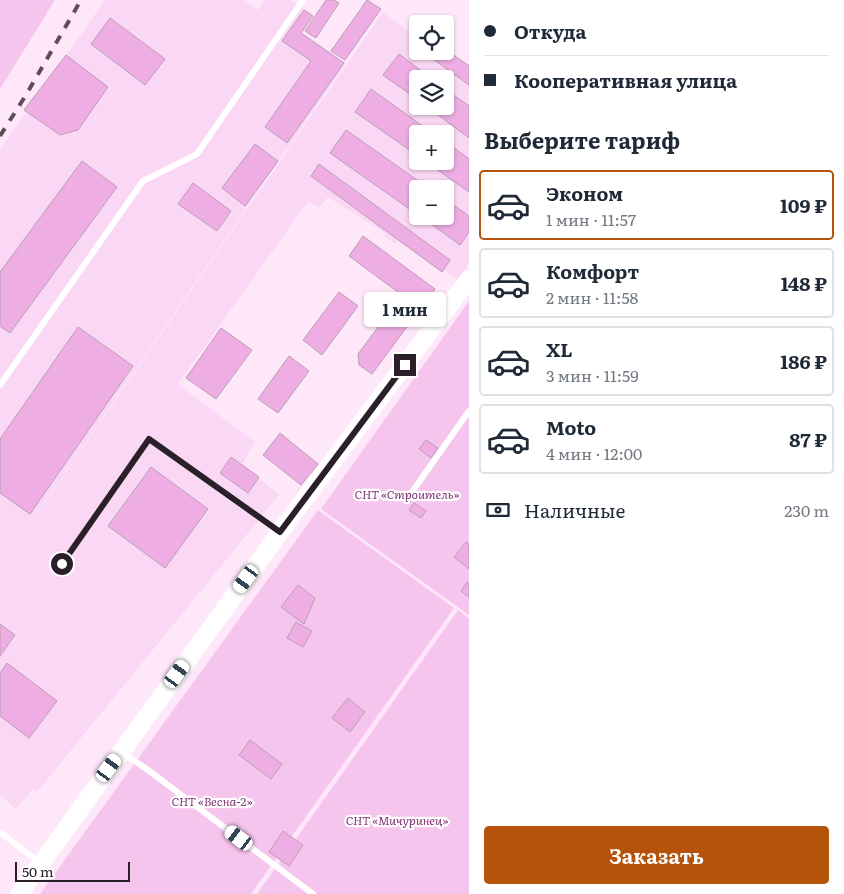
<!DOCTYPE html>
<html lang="ru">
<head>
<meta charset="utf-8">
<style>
  body { margin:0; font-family:Literata,serif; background:#f2f2f3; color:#1f2937; height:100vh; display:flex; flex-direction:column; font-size:19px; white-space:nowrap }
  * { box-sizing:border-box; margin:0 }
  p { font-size:16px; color:#747a83 }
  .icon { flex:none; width:28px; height:28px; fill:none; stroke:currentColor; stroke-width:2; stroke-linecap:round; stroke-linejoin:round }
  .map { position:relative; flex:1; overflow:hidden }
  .sheet { display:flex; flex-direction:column; background:#fff; width:375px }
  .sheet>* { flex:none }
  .top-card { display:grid; align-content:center; height:110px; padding:0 15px; background:#fff }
  .fabs { position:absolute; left:409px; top:15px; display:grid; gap:10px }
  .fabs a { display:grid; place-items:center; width:45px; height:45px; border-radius:5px; background:#fff; box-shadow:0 1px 4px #0004; font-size:25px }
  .scale { position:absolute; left:15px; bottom:12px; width:115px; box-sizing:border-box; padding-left:5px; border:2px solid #2b2029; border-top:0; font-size:14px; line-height:18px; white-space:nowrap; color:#2b2029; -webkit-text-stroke:4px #fff; paint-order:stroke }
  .end { position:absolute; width:22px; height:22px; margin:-11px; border:6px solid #2b2029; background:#fff; box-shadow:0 0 0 2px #fff }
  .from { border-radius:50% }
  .bubble { position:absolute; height:35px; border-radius:5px; background:#fff; box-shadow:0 1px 4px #0004; font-size:16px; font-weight:700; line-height:35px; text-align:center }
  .car { position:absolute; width:15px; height:30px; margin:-15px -8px; border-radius:6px; box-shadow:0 0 4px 1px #0007; background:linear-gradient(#fff 24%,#345 0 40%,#fff 0 76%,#345 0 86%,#fff 0) }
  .top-card b { display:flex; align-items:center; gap:18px; height:48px; font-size:19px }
  .top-card b+b { border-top:1px solid #e0e1e3 }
  .top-card i { width:12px; height:12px; background:#1f2937 }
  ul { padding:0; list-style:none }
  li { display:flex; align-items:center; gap:15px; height:70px; margin:0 10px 8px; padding:0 5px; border:2px solid #e0e1e3; border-radius:5px }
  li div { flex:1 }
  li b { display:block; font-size:19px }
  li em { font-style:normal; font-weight:700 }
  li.on { border-color:#b45309 }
  li>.icon { width:45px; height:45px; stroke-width:1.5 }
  h2 { padding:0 15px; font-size:22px; line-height:60px }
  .pay { display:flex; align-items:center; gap:12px; height:55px; padding:0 15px; font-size:19px }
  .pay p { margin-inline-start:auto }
  .button { display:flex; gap:10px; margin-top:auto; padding:10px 15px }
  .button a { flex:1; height:58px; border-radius:5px; background:#b45309; color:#fff; font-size:20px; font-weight:700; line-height:58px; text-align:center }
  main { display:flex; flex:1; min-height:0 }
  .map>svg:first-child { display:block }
  .built { fill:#fad7f4; fill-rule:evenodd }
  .green { fill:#f6c5ed }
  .building { fill:#eeade3; stroke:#ba9fb5 }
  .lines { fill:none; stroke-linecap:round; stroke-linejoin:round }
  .lane { stroke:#fff; stroke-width:6 }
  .secondary { stroke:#fff; stroke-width:18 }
  .rail { stroke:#5d4f5a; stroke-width:4; stroke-dasharray:9 9; stroke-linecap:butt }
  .route { stroke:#2b2029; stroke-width:6 }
  .labels { text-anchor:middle; stroke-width:4.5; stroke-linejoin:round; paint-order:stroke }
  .park-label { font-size:12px; font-style:italic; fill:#7d3274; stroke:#fff }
</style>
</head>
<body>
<main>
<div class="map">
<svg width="469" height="894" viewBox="0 0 469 894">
  <rect width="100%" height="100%" fill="#fee7f9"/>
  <g class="built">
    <path d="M105,0H244L258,10L265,0H290L313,16L302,33L346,63L0,567V150Z"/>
    <path d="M383,12L417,37L418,51H437L469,74V263L458,279L398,241L395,244L384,236L385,233L328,197L319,208L308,201L178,384L255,442L242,464L279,495L37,792L33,789L16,809L0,795V568ZM418,79H445V106H418ZM418,134H445V161H418ZM418,189H445V216H418Z"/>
  </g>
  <g class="green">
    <path d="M0,0H55L0,89Z"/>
    <path d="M469,301V615L321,509Z"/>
    <path d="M318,510L454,608L251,894H40Z"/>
    <path d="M458,610L469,619V894H257Z"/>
  </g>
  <g class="building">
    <path d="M326,0H334L339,3L316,38L305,31Z"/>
    <path d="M367,0L381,9L345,60L331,51Z"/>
    <path d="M304,10L313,16L301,33L344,63L287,143L265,127L311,61L282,41Z"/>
    <path d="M110,18L165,59L145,85L91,44Z"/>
    <path d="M418,31V48L409,42Z"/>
    <path d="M445,49L469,66V85L422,51H445Z"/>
    <path d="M399,54L432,79H418V100L383,75Z"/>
    <path d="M66,55L108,87L78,130L60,135L24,110Z"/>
    <path d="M371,89L434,134H418V156L355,112Z"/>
    <path d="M445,89L469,106V138L426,106H445Z"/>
    <path d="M346,130L430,189H418V215L330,153Z"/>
    <path d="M445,141L469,159V192L425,161H445Z"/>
    <path d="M255,144L278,161L245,206L222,188Z"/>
    <path d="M82,161L117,187L10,333L0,326V272Z"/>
    <path d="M319,164L450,260L442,272L311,176Z"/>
    <path d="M193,183L231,211L217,231L178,204Z"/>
    <path d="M445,199L469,216V232L460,245L420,216H445Z"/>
    <path d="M363,236L435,289L372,374L359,365L358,354L402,295L349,256Z"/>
    <path d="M339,292L358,306L322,355L303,340Z"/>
    <path d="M78,327L133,366L30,514L0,493V439Z"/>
    <path d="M221,328L252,350L216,399L186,378Z"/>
    <path d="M289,356L309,371L278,413L258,399Z"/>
    <path d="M280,433L318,464L301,485L263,455Z"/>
    <path d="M426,440L438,448L431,458L419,449Z"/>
    <path d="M231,457L259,477L248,493L220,473Z"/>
    <path d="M151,467L208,509L165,568L108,526Z"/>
    <path d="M414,503L426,511L421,518L409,510Z"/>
    <path d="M466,542L469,544V569L454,557Z"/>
    <path d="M467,582L469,583V597L461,591Z"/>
    <path d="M298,585L315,598L304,624L281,607Z"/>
    <path d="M296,622L312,631L303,647L287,638Z"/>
    <path d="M0,624L15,635L0,656Z"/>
    <path d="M7,663L57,701L29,738L0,716V673Z"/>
    <path d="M348,698L365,712L350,732L332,718Z"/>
    <path d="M250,740L282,764L271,779L239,755Z"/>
    <path d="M283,831L303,845L289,866L269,852Z"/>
  </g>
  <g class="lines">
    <g class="lane">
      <path d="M0,385L143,181L197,154L303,0"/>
      <path d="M412,492L469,411"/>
      <path d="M62,564L149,439L279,532"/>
      <path d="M123,753L148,770L313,894"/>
      <path d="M0,832L40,863"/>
    </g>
    <path class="secondary" d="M19,894L280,532L469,279"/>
    <path class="rail" d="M0,136L26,95L81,0"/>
  </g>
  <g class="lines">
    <path class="route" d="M62,564L149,439L280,532L405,365"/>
  </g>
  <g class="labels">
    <g class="park-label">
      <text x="407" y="499">СНТ «Строитель»</text>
      <text x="212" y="806">СНТ «Весна-2»</text>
      <text x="397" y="825">СНТ «Мичуринец»</text>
    </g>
  </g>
</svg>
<div class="fabs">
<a><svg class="icon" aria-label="locate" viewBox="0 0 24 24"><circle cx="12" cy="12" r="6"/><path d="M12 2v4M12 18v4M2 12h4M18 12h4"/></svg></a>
<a><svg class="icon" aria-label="layers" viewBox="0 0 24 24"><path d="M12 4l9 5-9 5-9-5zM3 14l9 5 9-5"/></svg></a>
<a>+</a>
<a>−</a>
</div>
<div class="scale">50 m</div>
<i class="end from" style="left:62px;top:564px"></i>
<i class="end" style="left:405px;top:365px"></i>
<div class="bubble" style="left:364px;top:292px;width:82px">1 мин</div>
<i class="car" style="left:246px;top:579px;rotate:216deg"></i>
<i class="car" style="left:177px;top:674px;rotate:36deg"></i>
<i class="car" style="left:109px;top:768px;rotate:36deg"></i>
<i class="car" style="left:239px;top:838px;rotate:307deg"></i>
</div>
<section class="sheet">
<div class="top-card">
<b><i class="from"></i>Откуда</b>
<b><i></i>Кооперативная улица</b>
</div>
<h2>Выберите тариф</h2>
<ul>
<li class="on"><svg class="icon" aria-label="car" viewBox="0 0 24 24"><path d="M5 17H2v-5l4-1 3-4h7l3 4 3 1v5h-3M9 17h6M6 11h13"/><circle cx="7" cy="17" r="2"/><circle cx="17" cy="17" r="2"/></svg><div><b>Эконом</b><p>1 мин · 11:57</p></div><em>109 ₽</em></li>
<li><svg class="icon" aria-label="car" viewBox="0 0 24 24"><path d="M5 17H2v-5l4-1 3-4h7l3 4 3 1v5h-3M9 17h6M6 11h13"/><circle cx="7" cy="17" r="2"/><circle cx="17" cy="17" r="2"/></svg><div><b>Комфорт</b><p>2 мин · 11:58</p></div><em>148 ₽</em></li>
<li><svg class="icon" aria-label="car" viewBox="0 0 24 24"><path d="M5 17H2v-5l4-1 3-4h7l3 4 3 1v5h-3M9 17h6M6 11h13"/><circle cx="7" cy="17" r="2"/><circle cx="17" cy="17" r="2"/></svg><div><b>XL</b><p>3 мин · 11:59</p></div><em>186 ₽</em></li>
<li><svg class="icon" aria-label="car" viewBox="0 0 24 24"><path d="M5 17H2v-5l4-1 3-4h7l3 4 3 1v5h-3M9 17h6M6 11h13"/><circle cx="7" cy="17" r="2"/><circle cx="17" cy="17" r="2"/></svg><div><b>Moto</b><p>4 мин · 12:00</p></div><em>87 ₽</em></li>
</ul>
<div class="pay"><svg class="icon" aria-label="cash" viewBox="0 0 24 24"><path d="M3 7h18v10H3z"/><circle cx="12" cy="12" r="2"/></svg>Наличные<p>230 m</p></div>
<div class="button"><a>Заказать</a></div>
</section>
</main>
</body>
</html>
